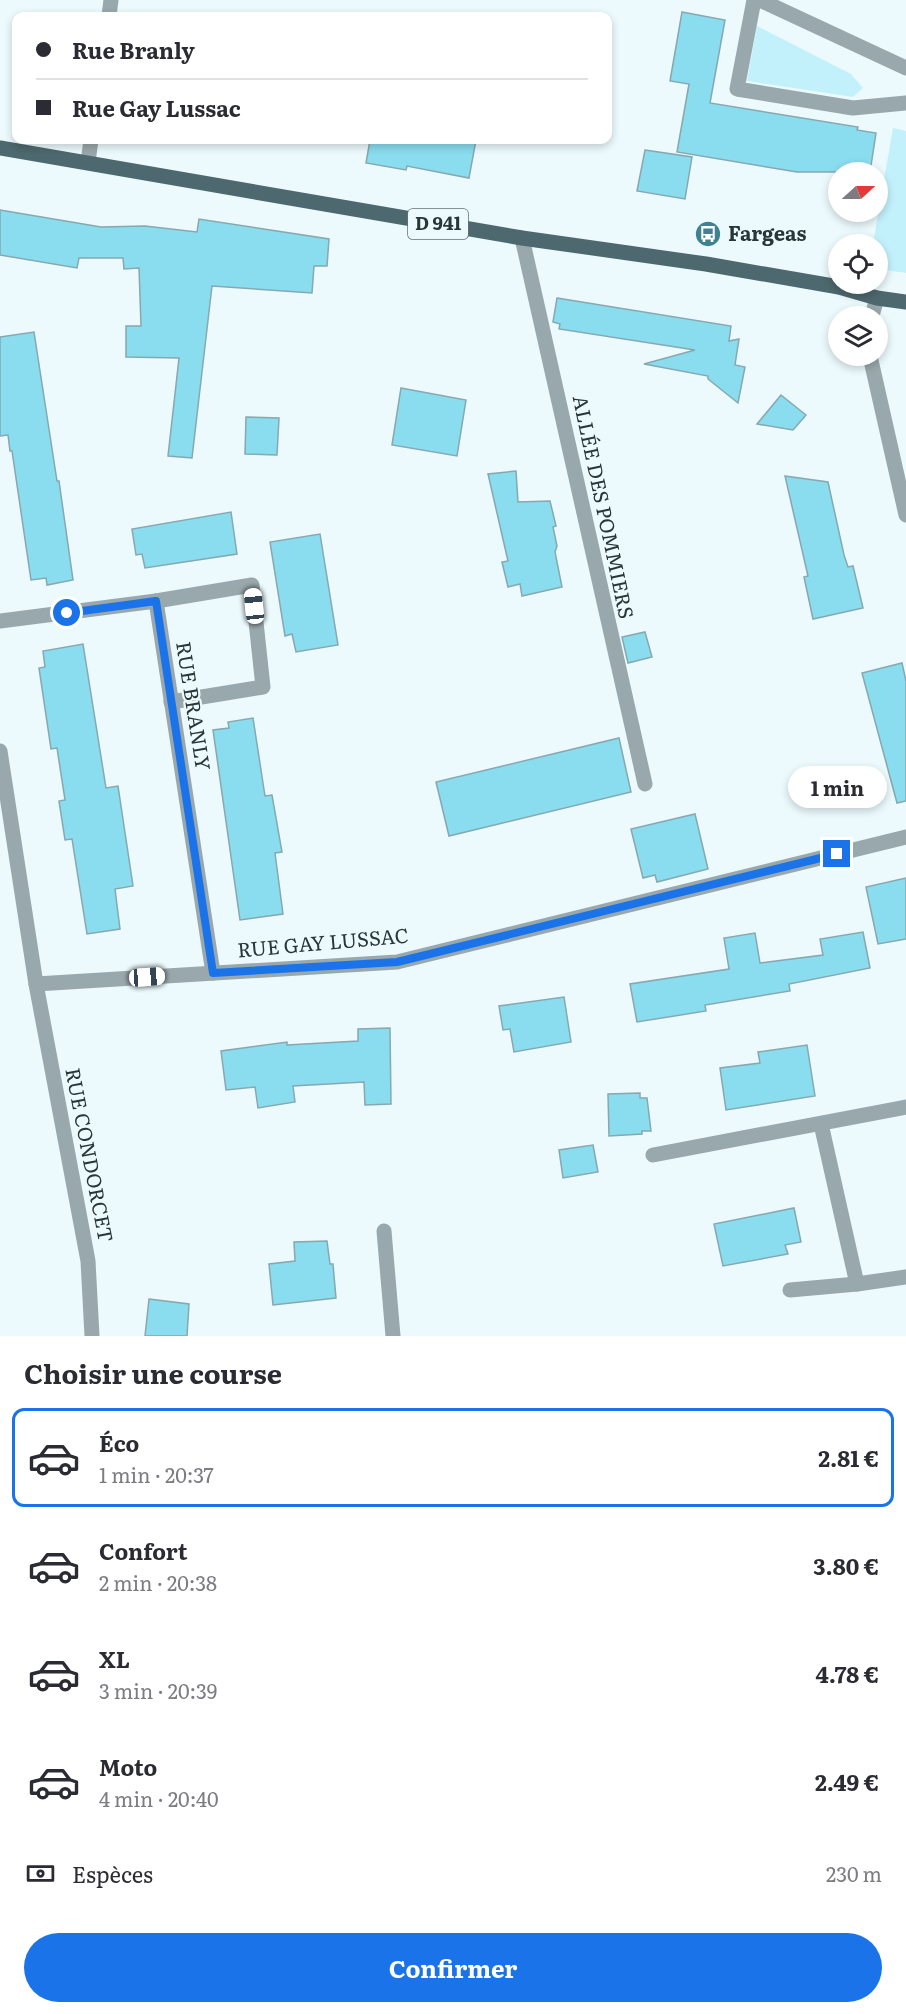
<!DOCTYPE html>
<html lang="fr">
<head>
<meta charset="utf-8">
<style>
  body { margin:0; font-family:Literata,serif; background:#f2f2f3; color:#2b2b33; height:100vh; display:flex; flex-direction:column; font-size:22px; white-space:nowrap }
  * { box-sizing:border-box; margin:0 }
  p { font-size:20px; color:#7c7c81 }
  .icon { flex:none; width:33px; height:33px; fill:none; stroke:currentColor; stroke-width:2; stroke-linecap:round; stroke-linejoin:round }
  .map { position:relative; height:1336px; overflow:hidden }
  .side { display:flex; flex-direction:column; background:#fff; flex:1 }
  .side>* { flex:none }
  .guide { position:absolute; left:12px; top:12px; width:600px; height:132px; border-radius:12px; box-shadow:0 3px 9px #0003; display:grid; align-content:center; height:132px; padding:0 24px; background:#fff }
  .needle { width:39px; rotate:69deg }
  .controls { position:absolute; left:828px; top:162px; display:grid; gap:12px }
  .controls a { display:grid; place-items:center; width:60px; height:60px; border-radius:50%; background:#fff; box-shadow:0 3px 9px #0003; font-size:30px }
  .end { position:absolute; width:27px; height:27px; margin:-14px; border:8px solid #1a73e8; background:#fff; box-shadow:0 0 0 3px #fff }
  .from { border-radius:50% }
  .bubble { position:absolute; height:42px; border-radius:21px; background:#fff; box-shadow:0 3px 9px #0003; font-size:20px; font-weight:700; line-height:42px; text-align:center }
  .car { position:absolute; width:18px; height:36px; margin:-18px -9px; border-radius:8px; box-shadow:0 0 4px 2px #0007; background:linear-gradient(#fff 24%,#345 0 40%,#fff 0 76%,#345 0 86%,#fff 0) }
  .guide b { display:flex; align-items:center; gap:21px; height:57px; font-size:22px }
  .guide b+b { border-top:2px solid #e1e1e2 }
  .guide i { width:15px; height:15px; background:#2b2b33 }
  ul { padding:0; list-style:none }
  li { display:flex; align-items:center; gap:18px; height:99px; margin:0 12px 9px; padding:0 12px; border:3px solid transparent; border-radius:12px }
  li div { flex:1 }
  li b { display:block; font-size:22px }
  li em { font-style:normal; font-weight:700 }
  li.on { border-color:#1a73e8 }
  li>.icon { width:54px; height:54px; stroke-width:1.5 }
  h2 { padding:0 24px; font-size:27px; line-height:72px }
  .pay { display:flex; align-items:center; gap:15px; height:66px; padding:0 24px; font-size:22px }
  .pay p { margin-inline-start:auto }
  .action { display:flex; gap:12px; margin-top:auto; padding:12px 24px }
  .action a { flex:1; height:69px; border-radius:36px; background:#1a73e8; color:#fff; font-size:24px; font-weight:700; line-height:69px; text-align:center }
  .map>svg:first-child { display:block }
  .green { fill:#c2f1fc }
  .building { fill:#8adcef; stroke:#86a8b0; stroke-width:1.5 }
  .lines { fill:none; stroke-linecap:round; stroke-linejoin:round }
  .street { stroke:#99a8ac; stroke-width:15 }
  .primary { stroke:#4d686e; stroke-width:15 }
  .route { stroke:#1a73e8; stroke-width:8 }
  .labels { text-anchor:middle; stroke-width:4.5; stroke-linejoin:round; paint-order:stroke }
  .shield { fill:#ecfafd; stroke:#637174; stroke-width:1.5 }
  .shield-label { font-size:18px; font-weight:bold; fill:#28363a }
  .poi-label { font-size:20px; font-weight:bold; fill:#28363a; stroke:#ecfafd; text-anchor:start }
  .street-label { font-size:20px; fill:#28363a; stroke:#ecfafd }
</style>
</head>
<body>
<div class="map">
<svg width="906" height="1336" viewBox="0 0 906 1336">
  <rect width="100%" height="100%" fill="#ecfafd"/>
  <g class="green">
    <path d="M757,26L851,74L863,88L853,97L747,81Z"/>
    <path d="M893,128L906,131V273L878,269V244H873Z"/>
  </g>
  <g class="building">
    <path d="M682,12L725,20L710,103L858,127L857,130L876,133L870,172H797L677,152L689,84L670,81Z"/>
    <path d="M370,140H476L469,178L407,166L406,170L366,163Z"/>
    <path d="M645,150L692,157L685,199L637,191Z"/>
    <path d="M0,210L101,227L145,226L197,232L199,219L329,239L327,266H314L312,293L212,286L192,458L168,456L179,358L126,357V326H141L139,268L124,269L123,258H79L77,268L0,255Z"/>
    <path d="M557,298L731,326L729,341L739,339L735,365L745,367L738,403L708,379V376L644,364L695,350L559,329L560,324L553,322Z"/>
    <path d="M34,332L57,481H59L73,580L47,585L46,578L31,580L12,451H10L8,435L0,436V337Z"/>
    <path d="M401,388L466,400L457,456L392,445Z"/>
    <path d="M781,395L806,415L793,430L757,424Z"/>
    <path d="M246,417L279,418L277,455L245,454Z"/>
    <path d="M516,471L518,502L550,501L556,526L553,527L557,546L555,552L562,587L522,596L520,584L508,587L502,562L508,561L488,474Z"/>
    <path d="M785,476L828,482L844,555L848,567L853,566L863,608L813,619L804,577L808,576Z"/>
    <path d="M231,512L237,554L145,568L142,554L136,555L132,529Z"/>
    <path d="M320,534L338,645L296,652L292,634L285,636L270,542Z"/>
    <path d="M645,632L652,657L628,663L622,637Z"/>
    <path d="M83,644L106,788L118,786L133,886L115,889L120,929L87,934L72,839L65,840L59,801L65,800L57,748L51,749L39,668L45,667L43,651Z"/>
    <path d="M902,663L906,681V801L897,803L862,673Z"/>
    <path d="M253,718L265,796L272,795L282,852L275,853L283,914L240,920L213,730L229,728L228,722Z"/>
    <path d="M619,738L631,792L449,836L436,782Z"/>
    <path d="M695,814L708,869L657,882L655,875L643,878L631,829Z"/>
    <path d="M906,878V939L878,944L866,887Z"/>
    <path d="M863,932L870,968L789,984L790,991L705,1005L706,1011L637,1022L630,984L729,969L724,938L755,933L760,963L823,955L820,939Z"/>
    <path d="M564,997L571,1042L514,1052L510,1029L503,1030L499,1006Z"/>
    <path d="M390,1028L391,1104L365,1105L364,1082L293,1086L295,1102L258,1108L255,1087L226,1090L221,1051L287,1042V1045L358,1041V1029Z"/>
    <path d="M807,1045L815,1096L726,1110L720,1068L760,1063L758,1052Z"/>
    <path d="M640,1093V1098H647L651,1131H642V1134L609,1136L608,1094Z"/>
    <path d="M593,1145L598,1172L563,1178L559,1150Z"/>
    <path d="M794,1208L801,1242L785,1245L788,1254L723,1266L714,1224Z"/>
    <path d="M327,1241L330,1264H333L336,1298L273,1305L269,1264L295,1261L294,1242Z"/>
    <path d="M149,1299L189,1304L187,1336H145Z"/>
  </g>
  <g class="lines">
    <g class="street">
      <path d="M754,0L737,89L853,108L906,103"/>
      <path d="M760,0L906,68"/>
      <path d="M109,16L111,0"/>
      <path d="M88,162L91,140"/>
      <path d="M522,238L645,784"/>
      <path d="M872,316L877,298"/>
      <path d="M870,356L906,515"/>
      <path d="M156,601L252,585L263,687L171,702"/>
      <path d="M0,621L156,601L213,973"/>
      <path d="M0,751L36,984L397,962L906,837"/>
      <path d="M36,984L88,1261L92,1336"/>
      <path d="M821,1124L857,1284"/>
      <path d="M653,1155L906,1107"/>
      <path d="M384,1231L393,1336"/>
      <path d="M790,1290L857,1284L906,1277"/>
    </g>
    <path class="primary" d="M0,148L522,238L706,264L839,287L877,298L906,302"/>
  </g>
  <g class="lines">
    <path class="route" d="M67,613L156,601L213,973L397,962L837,854"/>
  </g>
  <defs>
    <g id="bus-disc" transform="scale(1.35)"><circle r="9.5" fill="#3e8291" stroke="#ecfafd"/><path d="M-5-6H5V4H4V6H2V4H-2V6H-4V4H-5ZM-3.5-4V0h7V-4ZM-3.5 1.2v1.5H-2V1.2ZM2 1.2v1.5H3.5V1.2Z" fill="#fff"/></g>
  </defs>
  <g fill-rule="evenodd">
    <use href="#bus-disc" x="708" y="234"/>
  </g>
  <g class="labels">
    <rect class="shield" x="408" y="209" width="60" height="30" rx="4.5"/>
    <g class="shield-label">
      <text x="438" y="230">D 941</text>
    </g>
    <g class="poi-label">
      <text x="728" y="241">Fargeas</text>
    </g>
    <g class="street-label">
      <text transform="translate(603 507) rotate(78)" y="7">ALLÉE DES POMMIERS</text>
      <text transform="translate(193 706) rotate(81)" y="7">RUE BRANLY</text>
      <text transform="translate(323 943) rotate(-5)" y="7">RUE GAY LUSSAC</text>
      <text transform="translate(89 1155) rotate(79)" y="7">RUE CONDORCET</text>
    </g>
  </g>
</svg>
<div class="controls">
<a><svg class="needle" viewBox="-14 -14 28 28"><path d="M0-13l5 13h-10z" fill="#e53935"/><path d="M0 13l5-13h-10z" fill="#7c7c81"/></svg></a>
<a><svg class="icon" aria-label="locate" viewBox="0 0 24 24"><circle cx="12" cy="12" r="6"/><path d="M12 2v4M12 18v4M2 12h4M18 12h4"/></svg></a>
<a><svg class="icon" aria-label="layers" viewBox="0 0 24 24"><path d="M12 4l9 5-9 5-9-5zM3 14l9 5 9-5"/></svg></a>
</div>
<i class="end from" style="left:67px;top:613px"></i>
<i class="end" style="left:837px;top:854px"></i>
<div class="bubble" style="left:788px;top:766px;width:99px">1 min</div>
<i class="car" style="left:254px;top:606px;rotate:354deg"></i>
<i class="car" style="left:147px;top:977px;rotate:86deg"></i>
<div class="guide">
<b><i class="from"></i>Rue Branly</b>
<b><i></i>Rue Gay Lussac</b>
</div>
</div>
<section class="side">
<h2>Choisir une course</h2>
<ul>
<li class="on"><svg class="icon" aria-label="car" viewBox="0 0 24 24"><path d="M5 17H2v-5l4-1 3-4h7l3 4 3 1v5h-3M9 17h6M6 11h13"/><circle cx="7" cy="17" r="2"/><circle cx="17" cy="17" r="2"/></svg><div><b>Éco</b><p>1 min · 20:37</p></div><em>2.81 €</em></li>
<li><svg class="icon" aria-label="car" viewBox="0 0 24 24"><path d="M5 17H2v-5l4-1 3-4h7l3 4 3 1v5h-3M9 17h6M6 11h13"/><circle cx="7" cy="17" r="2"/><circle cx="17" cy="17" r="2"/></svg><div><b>Confort</b><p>2 min · 20:38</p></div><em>3.80 €</em></li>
<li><svg class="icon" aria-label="car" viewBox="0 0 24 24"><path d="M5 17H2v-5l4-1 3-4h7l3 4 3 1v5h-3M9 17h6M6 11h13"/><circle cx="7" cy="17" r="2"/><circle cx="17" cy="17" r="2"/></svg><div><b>XL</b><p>3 min · 20:39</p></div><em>4.78 €</em></li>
<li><svg class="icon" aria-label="car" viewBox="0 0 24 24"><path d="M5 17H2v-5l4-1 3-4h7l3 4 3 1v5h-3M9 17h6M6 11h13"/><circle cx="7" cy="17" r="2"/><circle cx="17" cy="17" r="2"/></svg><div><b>Moto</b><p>4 min · 20:40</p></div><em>2.49 €</em></li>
</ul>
<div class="pay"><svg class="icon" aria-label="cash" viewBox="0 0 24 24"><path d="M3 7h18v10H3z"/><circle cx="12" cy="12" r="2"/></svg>Espèces<p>230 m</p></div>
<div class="action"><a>Confirmer</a></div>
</section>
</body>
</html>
